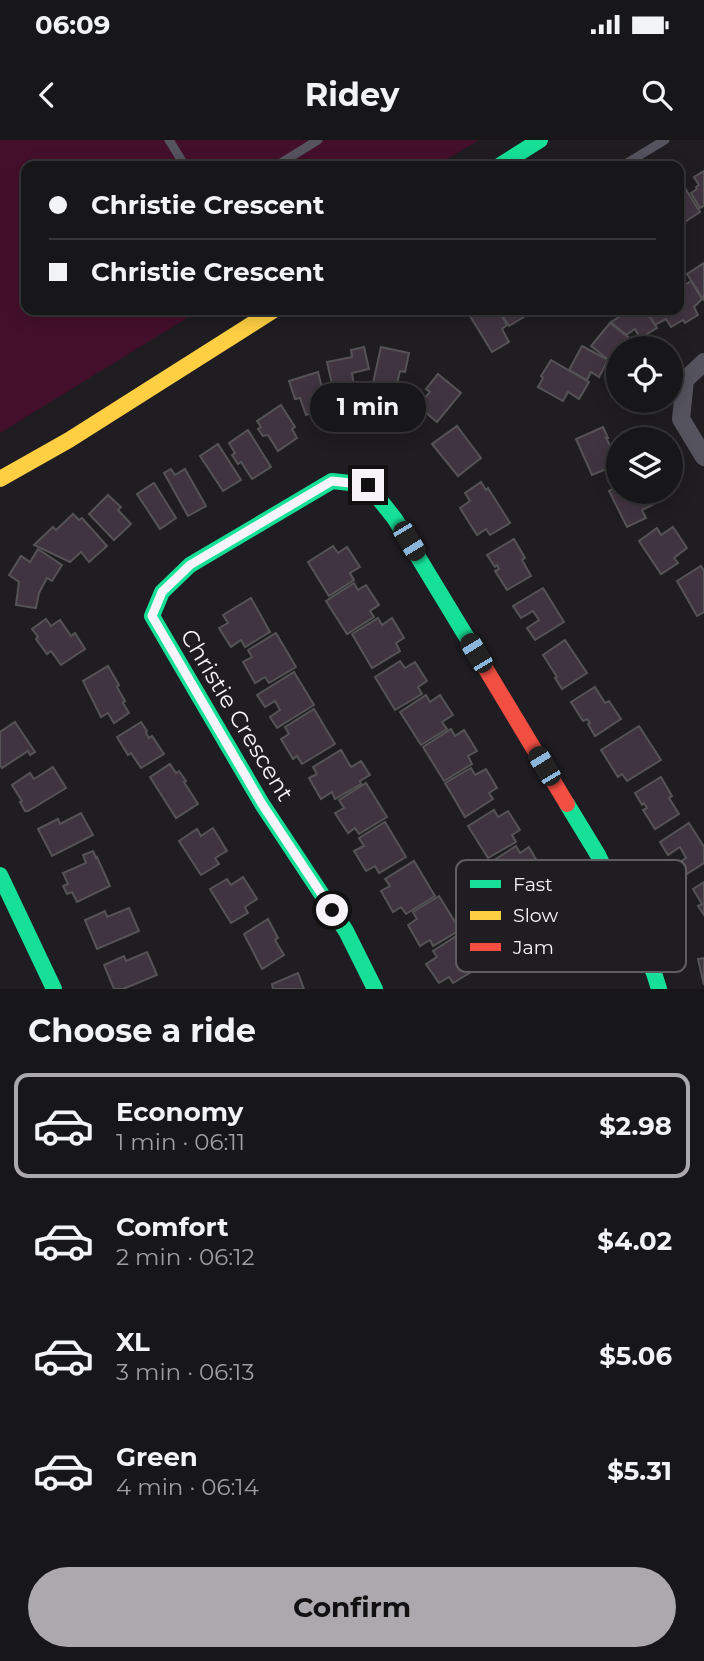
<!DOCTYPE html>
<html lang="en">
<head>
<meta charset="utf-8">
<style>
  body { margin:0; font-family:Montserrat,sans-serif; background:#201f22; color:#f1f3f6; height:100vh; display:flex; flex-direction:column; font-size:26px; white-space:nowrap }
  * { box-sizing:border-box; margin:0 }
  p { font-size:23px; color:#9e9fa2 }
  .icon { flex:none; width:38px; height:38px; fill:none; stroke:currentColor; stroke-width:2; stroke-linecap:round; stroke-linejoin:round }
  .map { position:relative; height:849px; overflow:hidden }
  .side { display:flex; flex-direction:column; background:#171619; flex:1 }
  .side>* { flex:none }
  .top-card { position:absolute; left:21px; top:21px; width:663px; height:154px; border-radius:14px; box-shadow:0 4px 18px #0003,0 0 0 2px #363538; display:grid; align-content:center; height:154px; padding:0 28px; background:#171619 }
  .tools { position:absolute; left:606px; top:196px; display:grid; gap:14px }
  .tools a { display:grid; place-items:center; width:77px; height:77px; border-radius:50%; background:#171619; box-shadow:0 4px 18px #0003,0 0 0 2px #363538; font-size:35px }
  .end { position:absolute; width:32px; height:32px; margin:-16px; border:9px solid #f6f4f9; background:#111; box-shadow:0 0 0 4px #111 }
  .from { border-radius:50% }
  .bubble { position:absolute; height:49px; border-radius:24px; background:#171619; box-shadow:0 4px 18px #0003,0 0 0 2px #363538; font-size:23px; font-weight:700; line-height:49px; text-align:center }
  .car { position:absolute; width:21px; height:42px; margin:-21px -10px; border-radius:9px; box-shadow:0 0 5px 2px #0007; background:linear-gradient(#222 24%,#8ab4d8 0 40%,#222 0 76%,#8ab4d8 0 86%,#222 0) }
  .top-card b { display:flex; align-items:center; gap:24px; height:66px; font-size:26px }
  .top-card b+b { border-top:2px solid #363538 }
  .top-card i { width:18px; height:18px; background:#f1f3f6 }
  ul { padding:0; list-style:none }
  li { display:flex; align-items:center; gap:21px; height:105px; margin:0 14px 10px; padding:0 14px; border:4px solid transparent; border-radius:14px }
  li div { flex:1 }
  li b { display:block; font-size:26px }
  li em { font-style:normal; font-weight:700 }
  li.active { border-color:#aba9ad }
  li>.icon { width:63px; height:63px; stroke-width:1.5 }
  h2 { padding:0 28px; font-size:32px; line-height:84px }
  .primary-button { display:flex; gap:14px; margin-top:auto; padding:14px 28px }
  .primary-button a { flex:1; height:80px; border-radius:42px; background:#aba9ad; color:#111; font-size:28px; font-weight:700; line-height:80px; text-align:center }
  .status { display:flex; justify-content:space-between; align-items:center; height:49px; padding:0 35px; background:#171619; direction:ltr }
  .status svg { height:19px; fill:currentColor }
  header { display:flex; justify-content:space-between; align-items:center; height:91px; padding:0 28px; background:#171619; font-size:32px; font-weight:700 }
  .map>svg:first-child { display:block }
  .green { fill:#440f2b }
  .building { fill:#403440; stroke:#555356; stroke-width:2 }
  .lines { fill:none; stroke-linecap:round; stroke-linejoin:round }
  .lane { stroke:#55545e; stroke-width:9 }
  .street { stroke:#55545e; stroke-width:18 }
  .fast { stroke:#16e098; stroke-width:16 }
  .slow { stroke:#ffcf43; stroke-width:16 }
  .jam { stroke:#f24e42; stroke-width:16 }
  .route { stroke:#f6f4f9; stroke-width:9 }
  .labels { text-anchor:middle; stroke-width:5; stroke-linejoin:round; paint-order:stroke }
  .street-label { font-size:23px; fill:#f6f4f9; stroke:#1f1c22 }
  .key { fill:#1f1c22; stroke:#605d62; stroke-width:2 }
  .key-label { font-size:19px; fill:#f6f4f9 }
</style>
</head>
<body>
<div class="status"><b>06:09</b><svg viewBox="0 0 49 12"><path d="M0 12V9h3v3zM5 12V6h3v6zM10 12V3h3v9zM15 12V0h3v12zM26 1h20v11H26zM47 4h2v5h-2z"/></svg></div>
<header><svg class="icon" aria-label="back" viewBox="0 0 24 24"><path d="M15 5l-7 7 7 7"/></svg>Ridey<svg class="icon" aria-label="search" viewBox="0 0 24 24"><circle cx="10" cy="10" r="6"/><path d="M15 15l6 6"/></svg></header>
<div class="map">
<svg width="704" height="849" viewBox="0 0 704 849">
  <rect width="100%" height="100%" fill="#1f1d21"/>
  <path class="green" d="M0,0H479L436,26H26V170H200L0,293Z"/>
  <g class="building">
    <path d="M704,31V66L700,68L691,53L697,49L696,47L699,45L694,37Z"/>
    <path d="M685,48L700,72L683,83L681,82L679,83V52Z"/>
    <path d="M704,123V160L687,134Z"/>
    <path d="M691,141L702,159L694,167L698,175L685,183L683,180L671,187L666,179L655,185L646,170H679V149Z"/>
    <path d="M480,170H489L491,173L498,170L507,185L502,189L509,202L492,212L470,176Z"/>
    <path d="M499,170H524L527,175L509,186Z"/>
    <path d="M631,170H645L657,188L640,198L635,189L626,195L611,182Z"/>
    <path d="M610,183L632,200L626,208H618V215L615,213L609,220L591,206Z"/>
    <path d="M582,206L608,220L599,237L591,232L587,240L569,230Z"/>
    <path d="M364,207L369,229L352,233L355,252L335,257L327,222L352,217L351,210Z"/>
    <path d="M381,207L409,213L405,232L400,231L396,248L373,243Z"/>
    <path d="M551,220L589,242L579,259L568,252L563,261L538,247L543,238L541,236Z"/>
    <path d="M318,232L327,268L306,275L300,258L295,259L289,241Z"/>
    <path d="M438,234L461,253L437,282L418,266L430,252L426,249Z"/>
    <path d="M281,265L295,287L292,289L297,298L278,311L268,295L263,296L258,289L261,287L257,281Z"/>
    <path d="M457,286L481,318L458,336L432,304Z"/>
    <path d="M603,287L608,298H606L618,320V324L592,335L576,299Z"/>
    <path d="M248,290L271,327L252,339L241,322L238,324L232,315L235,313L229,303Z"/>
    <path d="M218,304L241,340L223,351L200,316Z"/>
    <path d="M171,329L175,335L185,329L206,366L188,376L164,333Z"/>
    <path d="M481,342L486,350L488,348L510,383L490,395L486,389L477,395L460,368L470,361L465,353Z"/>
    <path d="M154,343L176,378L160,389L137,354Z"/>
    <path d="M618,346V352H648L654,364L642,370L646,378L627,387L609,351Z"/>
    <path d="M108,355L121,367L118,370L131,384L114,400L89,374Z"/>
    <path d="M73,374L79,380L82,378L107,406L89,422L81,412L70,422L34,405L53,387L56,390Z"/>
    <path d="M673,387L687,408L674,418L678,423L661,434L639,401L657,388L661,395Z"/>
    <path d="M514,399L525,418L522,420L531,436L507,450L495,431L499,429L497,425L495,427L487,415Z"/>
    <path d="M333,406L338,413L347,407L360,427L350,433L354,440L329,456L308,422Z"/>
    <path d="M38,409L62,425L52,441L47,438L39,453L36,468L16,465L19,442L9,435L21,416L30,422Z"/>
    <path d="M701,426L704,431V472L697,476L677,441Z"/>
    <path d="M354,443L358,450L366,445L379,465L370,471L374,477L347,494L326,461Z"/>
    <path d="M543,448L564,482L535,500L527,488L539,480L533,471L521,478L513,466Z"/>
    <path d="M251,458L270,492L245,507L241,500L231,507L219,488L228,483L223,475Z"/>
    <path d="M378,478L382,485L392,478L404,498L396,503L400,511L372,528L352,494Z"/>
    <path d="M46,479L51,486L60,480L71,496L75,493L85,509L61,525L51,511L47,514L36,499L38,497L32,489Z"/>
    <path d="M276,493L296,527L269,543L265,537L255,543L243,522L252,517L248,510Z"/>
    <path d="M565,500L587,533L562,549L555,538L557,537L543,515Z"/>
    <path d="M400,521L405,528L415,522L427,541L418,547L422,554L395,570L375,537Z"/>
    <path d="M108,526L119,545L117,547L125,561L123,563L129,573L114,583L108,573L101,577L83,541Z"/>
    <path d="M294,532L314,565L277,588L270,577L280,570L275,561L265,567L257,555Z"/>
    <path d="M595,547L605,563L609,561L621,579L595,596L588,584L590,583L587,579L583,581L571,562Z"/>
    <path d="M426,555L430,562L440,555L453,575L442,582L447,589L421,605L400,572Z"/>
    <path d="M314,569L335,604L302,624L297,616L293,619L281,599L289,594L285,587Z"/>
    <path d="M15,582L35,612L30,615L28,611L2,628L0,625V592Z"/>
    <path d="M141,582L147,591L146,593L149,598L152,596L164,614L141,628L131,613L128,615L117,597Z"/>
    <path d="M639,586L661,620L627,641L622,634L618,637L601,610Z"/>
    <path d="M451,589L455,596L464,590L477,611L468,616L472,624L444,641L423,607Z"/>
    <path d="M341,610L351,627L361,621L370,635L360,641L361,644L335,659L332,652L321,659L309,638L317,634L313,627Z"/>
    <path d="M170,624L176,633L179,631L186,641L184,642L198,664L176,678L150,637Z"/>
    <path d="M53,627L66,648L28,671H25L20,662L22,661L12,645L30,633L34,639Z"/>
    <path d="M471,628L475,635L486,629L497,648L489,653L493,659L465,677L445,643Z"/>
    <path d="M661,637L672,656L669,658L679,674L655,689L643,670L647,668L644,663L642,665L635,653Z"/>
    <path d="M366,643L387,677L359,694L355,688L348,693L335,673L344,668L339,660Z"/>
    <path d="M494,670L498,677L508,671L520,690L512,695L516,702L488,718L468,686Z"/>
    <path d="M81,673L93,695L52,716L38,689L58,679L60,684Z"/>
    <path d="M385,682L406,717L379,733L375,726L366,731L354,711L364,706L359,698Z"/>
    <path d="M689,683L704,707V723L682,737L675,725L686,718L680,707L668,715L660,702Z"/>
    <path d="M213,688L227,711L215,718L219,724L201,735L179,701L197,689L201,696Z"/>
    <path d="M516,706L520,713L529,707L541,728L532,733L535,740L509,756L488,724Z"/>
    <path d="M93,711L96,718L97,717L110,746L77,762L72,752L67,754L63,746L68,744L63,733L86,723L83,715Z"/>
    <path d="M414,721L435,756L406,774L401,767L393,772L381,751L390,746L385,739Z"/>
    <path d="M243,737L257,759L245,767L248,773L231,783L210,749L227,739L231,745Z"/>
    <path d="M704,742V775L698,766L702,764L693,749Z"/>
    <path d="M439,756L460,790L433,806L430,800L420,806L408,785L417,779L413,772Z"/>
    <path d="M129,768L139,791L97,809L85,780L105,771L107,777Z"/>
    <path d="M268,779L278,798L275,800L284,815L262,829L244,794Z"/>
    <path d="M458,795L478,828L453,843L449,837L439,843L426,824L437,817L433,811Z"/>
    <path d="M147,812L157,835L123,849H114L104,825L124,816L126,821Z"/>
    <path d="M704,818V845L698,819Z"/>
    <path d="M298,833L304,849H273L272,844Z"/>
  </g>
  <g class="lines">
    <g class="lane">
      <path d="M169,0L185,26"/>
      <path d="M276,26L318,0"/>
      <path d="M622,26L665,0"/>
    </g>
    <path class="street" d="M704,222L685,240L681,279L704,317"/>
    <g class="fast">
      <path d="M499,26L540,0"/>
      <path d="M567,664L598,715L654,833L659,849"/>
      <path d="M0,735L54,849"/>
      <path d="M375,849L346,791L262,664L152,476L162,452L190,425L332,341L368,345L395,379L472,506"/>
    </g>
    <path class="slow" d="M0,339L69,300L274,170"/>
    <path class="jam" d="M472,506L567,664"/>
  </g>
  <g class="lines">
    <path class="route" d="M332,770L262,664L152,476L162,452L190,425L332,341L368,345"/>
  </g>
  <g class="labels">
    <g class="street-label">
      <text transform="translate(237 575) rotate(59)" y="8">Christie Crescent</text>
    </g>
  </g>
  <rect x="456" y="720" width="230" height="112" rx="10" class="key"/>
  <rect x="470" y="740" width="31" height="8" fill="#16e098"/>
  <rect x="470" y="771" width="31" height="9" fill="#ffcf43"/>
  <rect x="470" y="803" width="31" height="8" fill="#f24e42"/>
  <g class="key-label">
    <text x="513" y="751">Fast</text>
    <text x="513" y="782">Slow</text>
    <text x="513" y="814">Jam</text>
  </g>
</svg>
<div class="tools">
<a><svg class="icon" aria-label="locate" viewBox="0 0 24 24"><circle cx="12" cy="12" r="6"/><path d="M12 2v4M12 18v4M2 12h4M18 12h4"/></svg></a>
<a><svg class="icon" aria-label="layers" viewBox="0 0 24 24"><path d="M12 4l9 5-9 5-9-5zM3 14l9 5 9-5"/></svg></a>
</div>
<i class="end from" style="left:332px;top:770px"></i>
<i class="end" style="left:368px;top:345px"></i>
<div class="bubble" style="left:310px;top:243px;width:116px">1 min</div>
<i class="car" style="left:409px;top:401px;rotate:149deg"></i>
<i class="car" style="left:476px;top:513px;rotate:329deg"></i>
<i class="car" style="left:544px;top:626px;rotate:329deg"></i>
<div class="top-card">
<b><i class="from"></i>Christie Crescent</b>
<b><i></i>Christie Crescent</b>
</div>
</div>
<section class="side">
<h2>Choose a ride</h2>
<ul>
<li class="active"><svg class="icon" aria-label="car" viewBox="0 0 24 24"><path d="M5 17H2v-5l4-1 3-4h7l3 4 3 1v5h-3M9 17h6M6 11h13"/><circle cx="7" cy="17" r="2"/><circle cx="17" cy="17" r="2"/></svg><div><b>Economy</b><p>1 min · 06:11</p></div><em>$2.98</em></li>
<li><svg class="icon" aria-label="car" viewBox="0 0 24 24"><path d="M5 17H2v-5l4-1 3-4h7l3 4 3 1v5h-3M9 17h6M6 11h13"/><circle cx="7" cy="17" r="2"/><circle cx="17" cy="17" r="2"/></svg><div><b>Comfort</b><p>2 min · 06:12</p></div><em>$4.02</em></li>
<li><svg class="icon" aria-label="car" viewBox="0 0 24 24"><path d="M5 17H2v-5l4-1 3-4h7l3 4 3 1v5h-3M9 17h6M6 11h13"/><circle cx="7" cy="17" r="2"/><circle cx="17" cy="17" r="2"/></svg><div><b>XL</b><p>3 min · 06:13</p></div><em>$5.06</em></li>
<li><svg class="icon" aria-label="car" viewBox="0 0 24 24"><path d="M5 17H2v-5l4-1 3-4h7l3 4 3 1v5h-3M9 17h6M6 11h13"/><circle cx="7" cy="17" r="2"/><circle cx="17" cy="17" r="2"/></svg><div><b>Green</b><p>4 min · 06:14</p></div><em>$5.31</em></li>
</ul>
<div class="primary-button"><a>Confirm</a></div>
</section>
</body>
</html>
